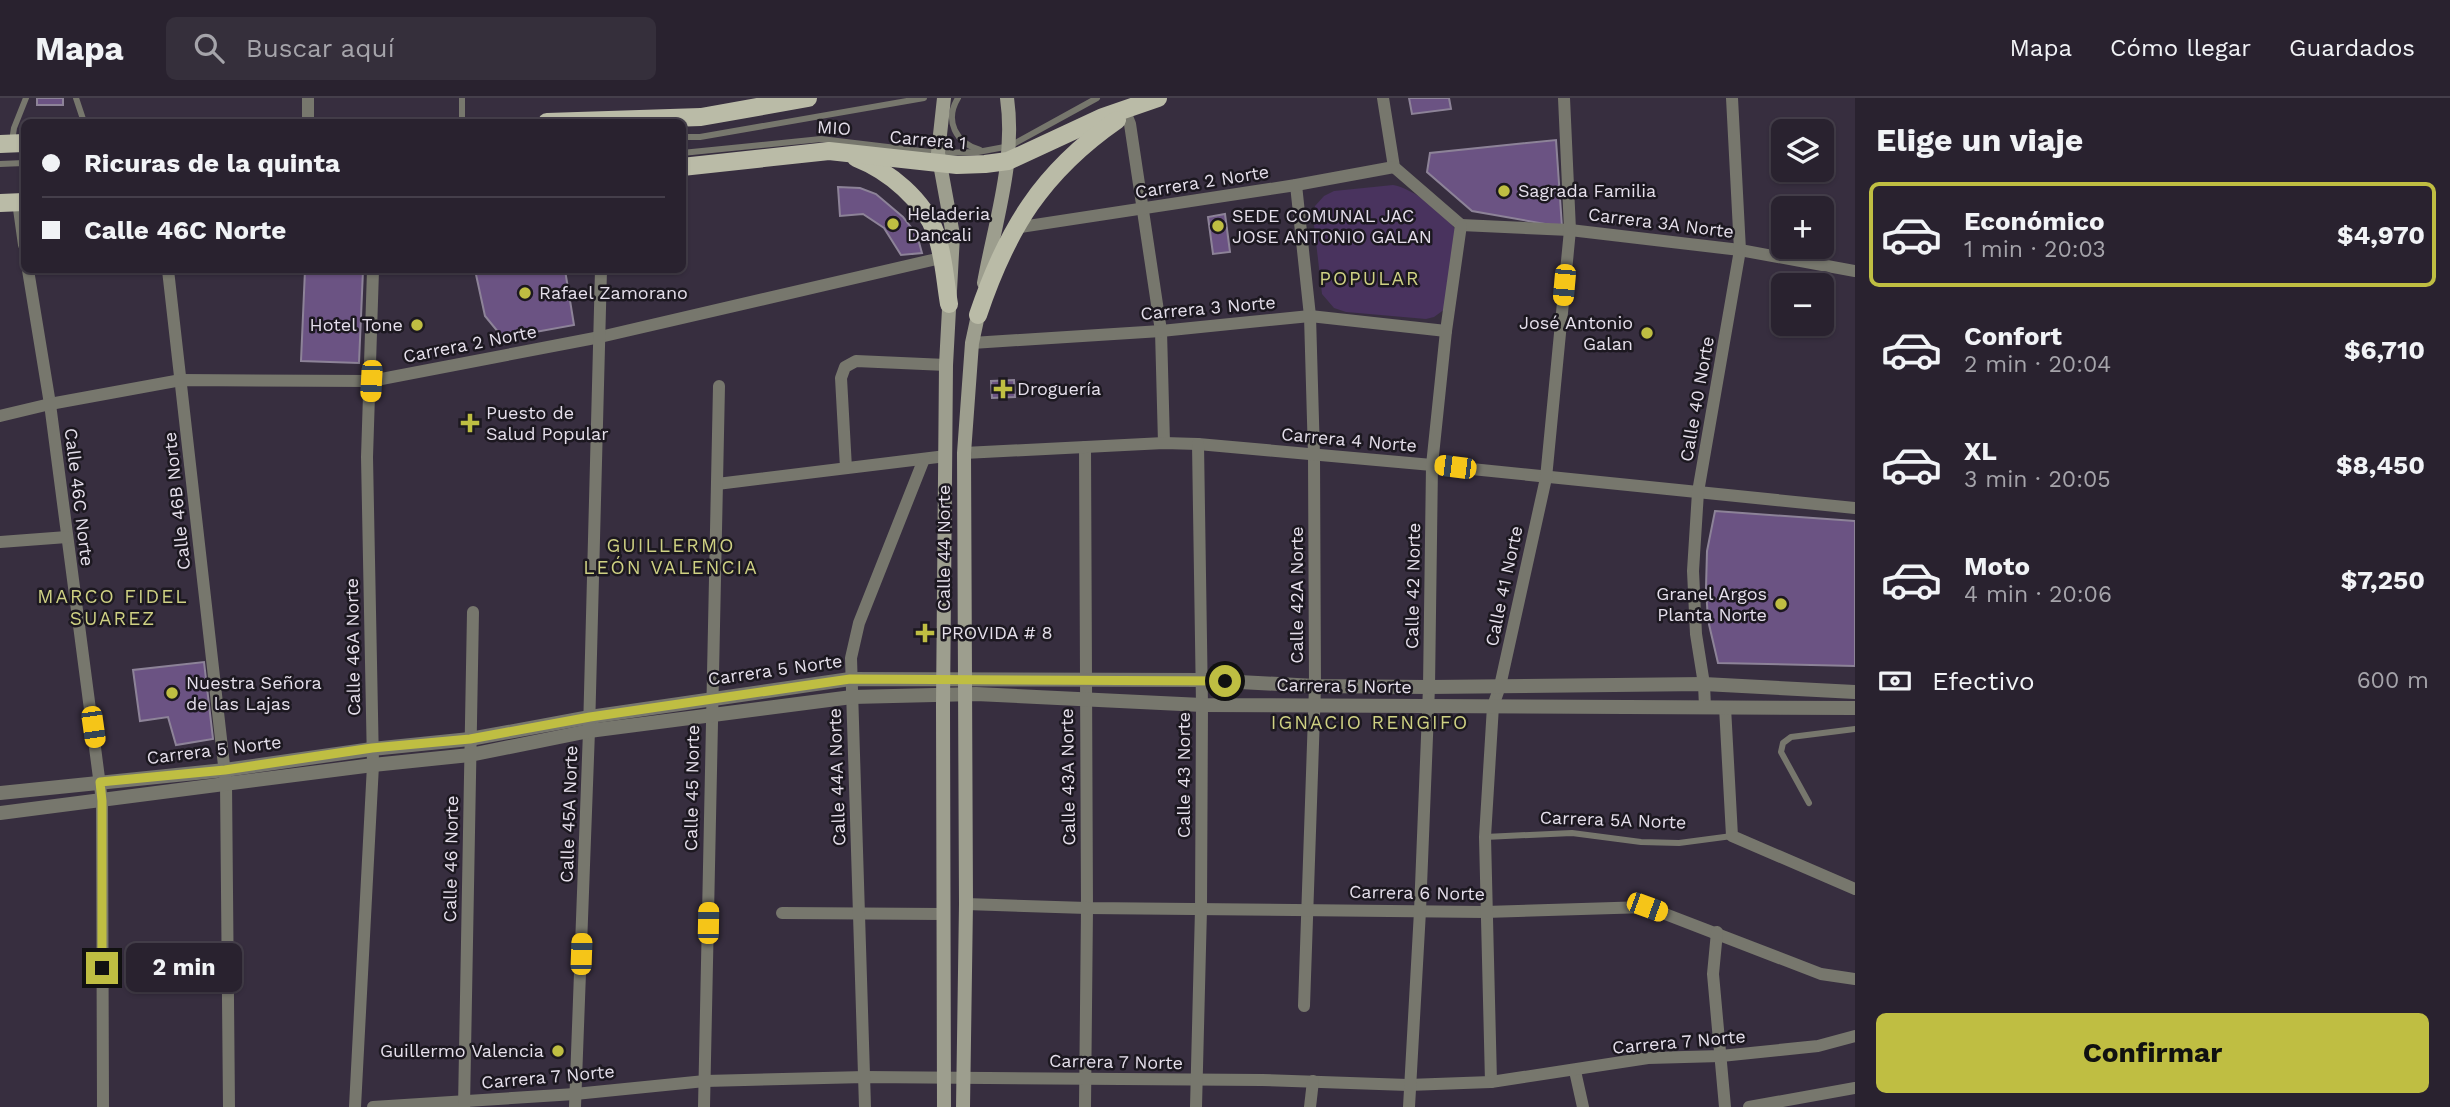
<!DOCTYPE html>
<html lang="es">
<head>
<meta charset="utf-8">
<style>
  body { margin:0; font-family:"Work Sans",sans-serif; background:#352f3b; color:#f1f3f6; height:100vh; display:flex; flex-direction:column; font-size:26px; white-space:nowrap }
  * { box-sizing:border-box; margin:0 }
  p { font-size:23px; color:#a5a4aa }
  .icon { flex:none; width:38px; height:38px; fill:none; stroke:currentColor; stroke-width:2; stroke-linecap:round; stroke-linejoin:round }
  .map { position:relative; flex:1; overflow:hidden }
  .side { display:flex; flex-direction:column; background:#29222f; width:595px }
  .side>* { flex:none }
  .guide { position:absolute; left:21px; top:21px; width:665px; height:154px; border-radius:10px; box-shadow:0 2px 5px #0004,0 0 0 2px #453f4b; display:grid; align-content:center; height:154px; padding:0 21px; background:#29222f }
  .fabs { position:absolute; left:1771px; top:21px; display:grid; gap:14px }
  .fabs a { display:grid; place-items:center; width:63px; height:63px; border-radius:10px; background:#29222f; box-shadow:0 2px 5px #0004,0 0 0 2px #453f4b; font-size:35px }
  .end { position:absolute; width:32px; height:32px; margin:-16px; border:9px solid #bfbe42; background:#111; box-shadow:0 0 0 4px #111 }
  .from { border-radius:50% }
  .bubble { position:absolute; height:49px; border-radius:10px; background:#29222f; box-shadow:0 2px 5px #0004,0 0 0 2px #453f4b; font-size:23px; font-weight:700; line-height:49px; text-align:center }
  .car { position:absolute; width:21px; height:42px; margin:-21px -10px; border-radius:9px; box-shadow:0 0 5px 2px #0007; background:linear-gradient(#f5c518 24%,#345 0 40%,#f5c518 0 76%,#345 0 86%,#f5c518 0) }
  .guide b { display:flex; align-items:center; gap:24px; height:66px; font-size:26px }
  .guide b+b { border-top:2px solid #453f4b }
  .guide i { width:18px; height:18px; background:#f1f3f6 }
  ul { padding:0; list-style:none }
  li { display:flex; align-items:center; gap:21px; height:105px; margin:0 14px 10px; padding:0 7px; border:4px solid transparent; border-radius:10px }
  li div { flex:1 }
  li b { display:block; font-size:26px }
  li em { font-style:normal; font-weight:700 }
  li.active { border-color:#bfbe42 }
  li>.icon { width:63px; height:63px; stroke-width:1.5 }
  h2 { padding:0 21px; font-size:32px; line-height:84px }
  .pay { display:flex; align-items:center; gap:18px; height:77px; padding:0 21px; font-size:26px }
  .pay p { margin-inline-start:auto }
  .cta { display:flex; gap:14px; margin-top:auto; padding:14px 21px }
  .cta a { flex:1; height:80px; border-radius:10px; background:#bfbe42; color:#111; font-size:28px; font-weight:700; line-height:80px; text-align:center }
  header { display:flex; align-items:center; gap:42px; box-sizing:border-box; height:98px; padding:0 35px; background:#29222f; border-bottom:2px solid #453f4b }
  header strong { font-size:33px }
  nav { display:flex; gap:38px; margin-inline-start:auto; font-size:24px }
  .search { width:490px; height:63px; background:#352f3b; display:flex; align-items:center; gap:18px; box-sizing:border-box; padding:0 24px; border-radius:10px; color:#a5a4aa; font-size:26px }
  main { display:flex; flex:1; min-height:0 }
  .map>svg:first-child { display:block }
  .green { fill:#49335e }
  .building { fill:#6b5383; stroke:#8d8398; stroke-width:2 }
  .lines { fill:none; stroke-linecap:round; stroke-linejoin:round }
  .service { stroke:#77776d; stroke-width:6 }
  .minor { stroke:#77776d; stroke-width:12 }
  .tertiary { stroke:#77776d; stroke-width:14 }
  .secondary { stroke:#9d9e8e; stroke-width:14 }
  .primary { stroke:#babba7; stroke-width:18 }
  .route { stroke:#bfbe42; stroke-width:9 }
  .poi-dot { fill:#bfbe42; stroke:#1c1820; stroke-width:2.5 }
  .labels { text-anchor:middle; stroke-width:5; stroke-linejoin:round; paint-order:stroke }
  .street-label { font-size:18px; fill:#e5dfeb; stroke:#1c1820 }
  .poi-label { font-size:18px; fill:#e5dfeb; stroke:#1c1820; text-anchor:start }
  .neighbourhood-label { font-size:19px; letter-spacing:2px; fill:#cfd183; stroke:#1c1820 }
</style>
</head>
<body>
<header>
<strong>Mapa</strong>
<div class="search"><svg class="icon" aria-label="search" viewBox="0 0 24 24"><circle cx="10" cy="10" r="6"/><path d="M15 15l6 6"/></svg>Buscar aquí</div>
<nav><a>Mapa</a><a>Cómo llegar</a><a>Guardados</a></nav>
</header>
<main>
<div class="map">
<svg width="1855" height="1009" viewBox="0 0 1855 1009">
  <rect width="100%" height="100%" fill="#372e3f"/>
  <path class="green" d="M1393,87C1412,90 1445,115 1455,131L1445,211L1434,219L1426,221L1346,214L1334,210L1322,196L1313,118L1315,108L1324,98L1334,93Z"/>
  <g class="building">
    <rect x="37" y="0" width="26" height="7"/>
    <path d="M1409,0H1449L1451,11L1412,16Z"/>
    <path d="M1556,42L1562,129L1472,113L1427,74L1430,55Z"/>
    <path d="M838,89L860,90L876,96L903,119L917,137L922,155L901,157L884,130L863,116L840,118Z"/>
    <path d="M1225,116L1230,154L1213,156L1208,119Z"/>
    <path d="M305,172H363L359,265L301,263Z"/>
    <path d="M475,172H565L574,227L503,240L485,218Z"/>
    <path d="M1014,282L1015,299L992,300L991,283Z"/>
    <path d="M1715,413L1855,423V568L1718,565L1708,522L1706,490L1707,453Z"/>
    <path d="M204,564L213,641L176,647L168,619L140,623L133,572Z"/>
  </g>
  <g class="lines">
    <g class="service">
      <path d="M76,0L84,24"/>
      <path d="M958,0C944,23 956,45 980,52"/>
      <path d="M462,24V0"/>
      <path d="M682,39H700L924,0"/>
      <path d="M12,43L14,30L26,0"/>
      <path d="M682,55L821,41L938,55L978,54L1010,48L1097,0"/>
      <path d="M0,66L24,65"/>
      <path d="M1809,705L1781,654L1783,645L1791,639L1855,631"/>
      <path d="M1485,739L1572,735L1641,744L1679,745L1732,738"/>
    </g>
    <g class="minor">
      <path d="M1383,0L1394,69L1461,127"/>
      <path d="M1126,16L1130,26L1161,233L1164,345"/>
      <path d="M308,24V0"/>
      <path d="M1296,87L1310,218L1314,357L1315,588L1304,908"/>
      <path d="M18,104L24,147"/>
      <path d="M1461,127L1570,132L1740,152L1855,173"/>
      <path d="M1014,130L1296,87L1394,69"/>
      <path d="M28,172L50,306L102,703L103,1009"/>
      <path d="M168,172L226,685L229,1009"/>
      <path d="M972,245L1161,233L1310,218L1446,233"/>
      <path d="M0,318L50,306L181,282L371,283L600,239L941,160"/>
      <path d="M1085,349L1087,810L1085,1009"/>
      <path d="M964,355L1164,345L1198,346L1432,367L1855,410"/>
      <path d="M846,370L841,280L845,269L856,263L946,267"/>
      <path d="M717,386L946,358"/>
      <path d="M0,444L67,439"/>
      <path d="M1705,609L1704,586L1696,536L1693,473L1698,394L1740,152L1732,0"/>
      <path d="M1725,609L1732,738L1855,791"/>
      <path d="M966,806L1087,810L1485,814L1647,809L1821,876L1855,881"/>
      <path d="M782,815L943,816"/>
      <path d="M1717,834L1713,876L1725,1009"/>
      <path d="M1575,973L1583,1009"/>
      <path d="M1491,984L1485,739L1493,608L1500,588L1546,380L1570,132L1564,0"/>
      <path d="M355,1009L373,667L367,359L373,172"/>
      <path d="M373,1009L575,996L705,983L865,979L1262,982L1408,987L1491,984L1648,960L1721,958L1818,948L1855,938"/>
      <path d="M464,1009L473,514"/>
      <path d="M575,1009L589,633L601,172"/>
      <path d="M704,1009L719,288"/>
      <path d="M865,1009L851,560L859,525L924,361"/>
      <path d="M1196,1009L1201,811L1202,607L1198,346"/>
      <path d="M1310,1009L1313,983"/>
      <path d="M1409,1009L1420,813L1429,589L1432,367L1446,233L1461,127"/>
      <path d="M1749,1009L1855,990"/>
    </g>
    <g class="tertiary">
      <path d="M0,695L225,672L372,651L470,641L590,619L850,581L1202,582L1315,588L1429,589L1704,586L1855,594"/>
      <path d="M0,715L373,667L470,657L589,633L852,599L976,596L1202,607L1855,610"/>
    </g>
    <g class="secondary">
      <path d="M944,0L938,55L953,137L946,267L943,608L944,1009"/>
      <path d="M984,185C995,124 1016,62 1007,0"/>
      <path d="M963,1009L966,806L964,355L972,245L980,208"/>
    </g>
    <g class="primary">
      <path d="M547,24L701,19L808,0"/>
      <path d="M0,46L24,45"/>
      <path d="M856,60C889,73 924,102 936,136C944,158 945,183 949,206"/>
      <path d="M682,69L829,53L957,67L985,66L1008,63L1103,19L1158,0"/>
      <path d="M0,105L24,104"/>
      <path d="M978,217C1007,131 1042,74 1117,22"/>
    </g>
  </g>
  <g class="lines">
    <path class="route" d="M102,870V703L100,684L225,672L372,650L470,641L590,619L850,581L1225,583"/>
  </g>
  <g class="poi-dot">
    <circle cx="1504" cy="93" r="7"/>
    <circle cx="893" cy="126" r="7"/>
    <circle cx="1218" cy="128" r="7"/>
    <circle cx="525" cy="195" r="7"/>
    <circle cx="417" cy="227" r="7"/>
    <circle cx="1647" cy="235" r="7"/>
    <path d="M999.5 280.5h7v7h7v7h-7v7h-7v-7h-7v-7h7z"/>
    <path d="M466.5 314.5h7v7h7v7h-7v7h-7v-7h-7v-7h7z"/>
    <circle cx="1781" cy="506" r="7"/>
    <path d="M921.5 524.5h7v7h7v7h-7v7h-7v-7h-7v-7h7z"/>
    <circle cx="172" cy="595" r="7"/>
    <circle cx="558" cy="953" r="7"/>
  </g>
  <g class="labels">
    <g class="street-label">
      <text transform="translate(834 30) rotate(3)" y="6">MIO</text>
      <text transform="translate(928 42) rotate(5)" y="6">Carrera 1</text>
      <text transform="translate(1202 84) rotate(-9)" y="6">Carrera 2 Norte</text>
      <text transform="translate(1661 125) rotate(7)" y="6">Carrera 3A Norte</text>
      <text transform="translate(1208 210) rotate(-5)" y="6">Carrera 3 Norte</text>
      <text transform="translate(470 246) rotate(-11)" y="6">Carrera 2 Norte</text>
      <text transform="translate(1697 301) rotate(-80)" y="6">Calle 40 Norte</text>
      <text transform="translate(1349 342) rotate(5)" y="6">Carrera 4 Norte</text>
      <text transform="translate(79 399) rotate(83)" y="6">Calle 46C Norte</text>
      <text transform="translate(177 403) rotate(-96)" y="6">Calle 46B Norte</text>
      <text transform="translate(944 450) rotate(-90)" y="6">Calle 44 Norte</text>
      <text transform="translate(1413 488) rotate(-89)" y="6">Calle 42 Norte</text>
      <text transform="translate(1504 488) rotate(-78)" y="6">Calle 41 Norte</text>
      <text transform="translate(1297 497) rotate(-90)" y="6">Calle 42A Norte</text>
      <text transform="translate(353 549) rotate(-91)" y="6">Calle 46A Norte</text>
      <text transform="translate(775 572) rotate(-8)" y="6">Carrera 5 Norte</text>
      <text transform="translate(1344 588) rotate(1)" y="6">Carrera 5 Norte</text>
      <text transform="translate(214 652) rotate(-7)" y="6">Carrera 5 Norte</text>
      <text transform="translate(1184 677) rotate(-90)" y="6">Calle 43 Norte</text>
      <text transform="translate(837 679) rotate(-92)" y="6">Calle 44A Norte</text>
      <text transform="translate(1068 679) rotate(-91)" y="6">Calle 43A Norte</text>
      <text transform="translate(692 690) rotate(-89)" y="6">Calle 45 Norte</text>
      <text transform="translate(569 716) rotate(-88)" y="6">Calle 45A Norte</text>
      <text transform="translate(1613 722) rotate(2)" y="6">Carrera 5A Norte</text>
      <text transform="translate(451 761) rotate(-89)" y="6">Calle 46 Norte</text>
      <text transform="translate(1417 795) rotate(1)" y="6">Carrera 6 Norte</text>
      <text transform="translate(1679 944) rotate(-5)" y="6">Carrera 7 Norte</text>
      <text transform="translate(1116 964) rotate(1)" y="6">Carrera 7 Norte</text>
      <text transform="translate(548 979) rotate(-5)" y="6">Carrera 7 Norte</text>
    </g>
    <g class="poi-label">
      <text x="1518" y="99">Sagrada Familia</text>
      <text x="907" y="122">Heladeria<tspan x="907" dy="21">Dancali</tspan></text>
      <text x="1232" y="124">SEDE COMUNAL JAC<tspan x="1232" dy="21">JOSE ANTONIO GALAN</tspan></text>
      <text x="539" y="201">Rafael Zamorano</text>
      <text x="1633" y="231" text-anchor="end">José Antonio<tspan x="1633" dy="21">Galan</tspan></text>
      <text x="403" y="233" text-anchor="end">Hotel Tone</text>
      <text x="1017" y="297">Droguería</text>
      <text x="486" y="321">Puesto de<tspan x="486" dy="21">Salud Popular</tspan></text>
      <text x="1767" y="502" text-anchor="end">Granel Argos<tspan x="1767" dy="21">Planta Norte</tspan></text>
      <text x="941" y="541">PROVIDA # 8</text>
      <text x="186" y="591">Nuestra Señora<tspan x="186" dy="21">de las Lajas</tspan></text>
      <text x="544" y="959" text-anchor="end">Guillermo Valencia</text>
    </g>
    <g class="neighbourhood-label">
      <text x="1370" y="187">POPULAR</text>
      <text x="671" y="454">GUILLERMO<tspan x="671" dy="22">LEÓN VALENCIA</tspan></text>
      <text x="113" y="505">MARCO FIDEL<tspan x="113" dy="22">SUAREZ</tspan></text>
      <text x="1370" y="631">IGNACIO RENGIFO</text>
    </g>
  </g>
</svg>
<div class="fabs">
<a><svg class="icon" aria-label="layers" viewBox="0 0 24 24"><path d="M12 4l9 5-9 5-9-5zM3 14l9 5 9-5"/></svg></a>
<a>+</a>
<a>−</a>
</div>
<i class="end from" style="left:1225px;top:583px"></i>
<i class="end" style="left:102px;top:870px"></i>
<div class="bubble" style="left:126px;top:845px;width:116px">2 min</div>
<i class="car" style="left:1564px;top:187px;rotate:185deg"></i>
<i class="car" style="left:371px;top:283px;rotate:183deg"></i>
<i class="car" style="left:1455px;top:369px;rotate:277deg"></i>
<i class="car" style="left:93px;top:629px;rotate:172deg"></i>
<i class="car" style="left:1647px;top:809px;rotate:110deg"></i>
<i class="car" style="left:708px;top:825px;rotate:1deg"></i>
<i class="car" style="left:581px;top:856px;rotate:2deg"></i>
<div class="guide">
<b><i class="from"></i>Ricuras de la quinta</b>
<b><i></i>Calle 46C Norte</b>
</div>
</div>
<section class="side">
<h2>Elige un viaje</h2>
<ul>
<li class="active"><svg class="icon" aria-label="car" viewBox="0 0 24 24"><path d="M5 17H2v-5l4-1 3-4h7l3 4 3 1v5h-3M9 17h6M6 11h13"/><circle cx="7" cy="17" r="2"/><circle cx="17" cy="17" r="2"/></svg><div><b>Económico</b><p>1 min · 20:03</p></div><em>$4,970</em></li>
<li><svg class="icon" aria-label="car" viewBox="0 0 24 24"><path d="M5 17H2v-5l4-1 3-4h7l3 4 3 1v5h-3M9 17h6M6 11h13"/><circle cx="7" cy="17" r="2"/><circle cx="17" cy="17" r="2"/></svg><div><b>Confort</b><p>2 min · 20:04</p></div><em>$6,710</em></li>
<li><svg class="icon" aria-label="car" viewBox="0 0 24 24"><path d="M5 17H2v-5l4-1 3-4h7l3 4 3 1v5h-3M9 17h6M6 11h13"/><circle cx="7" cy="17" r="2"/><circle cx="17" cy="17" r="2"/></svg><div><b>XL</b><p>3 min · 20:05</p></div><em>$8,450</em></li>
<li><svg class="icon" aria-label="car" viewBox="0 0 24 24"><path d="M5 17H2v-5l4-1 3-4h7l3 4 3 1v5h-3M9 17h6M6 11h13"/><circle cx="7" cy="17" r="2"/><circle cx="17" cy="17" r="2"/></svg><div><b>Moto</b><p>4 min · 20:06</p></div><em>$7,250</em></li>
</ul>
<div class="pay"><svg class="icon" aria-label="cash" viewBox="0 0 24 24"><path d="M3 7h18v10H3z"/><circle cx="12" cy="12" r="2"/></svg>Efectivo<p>600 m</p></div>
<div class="cta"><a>Confirmar</a></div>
</section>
</main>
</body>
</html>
